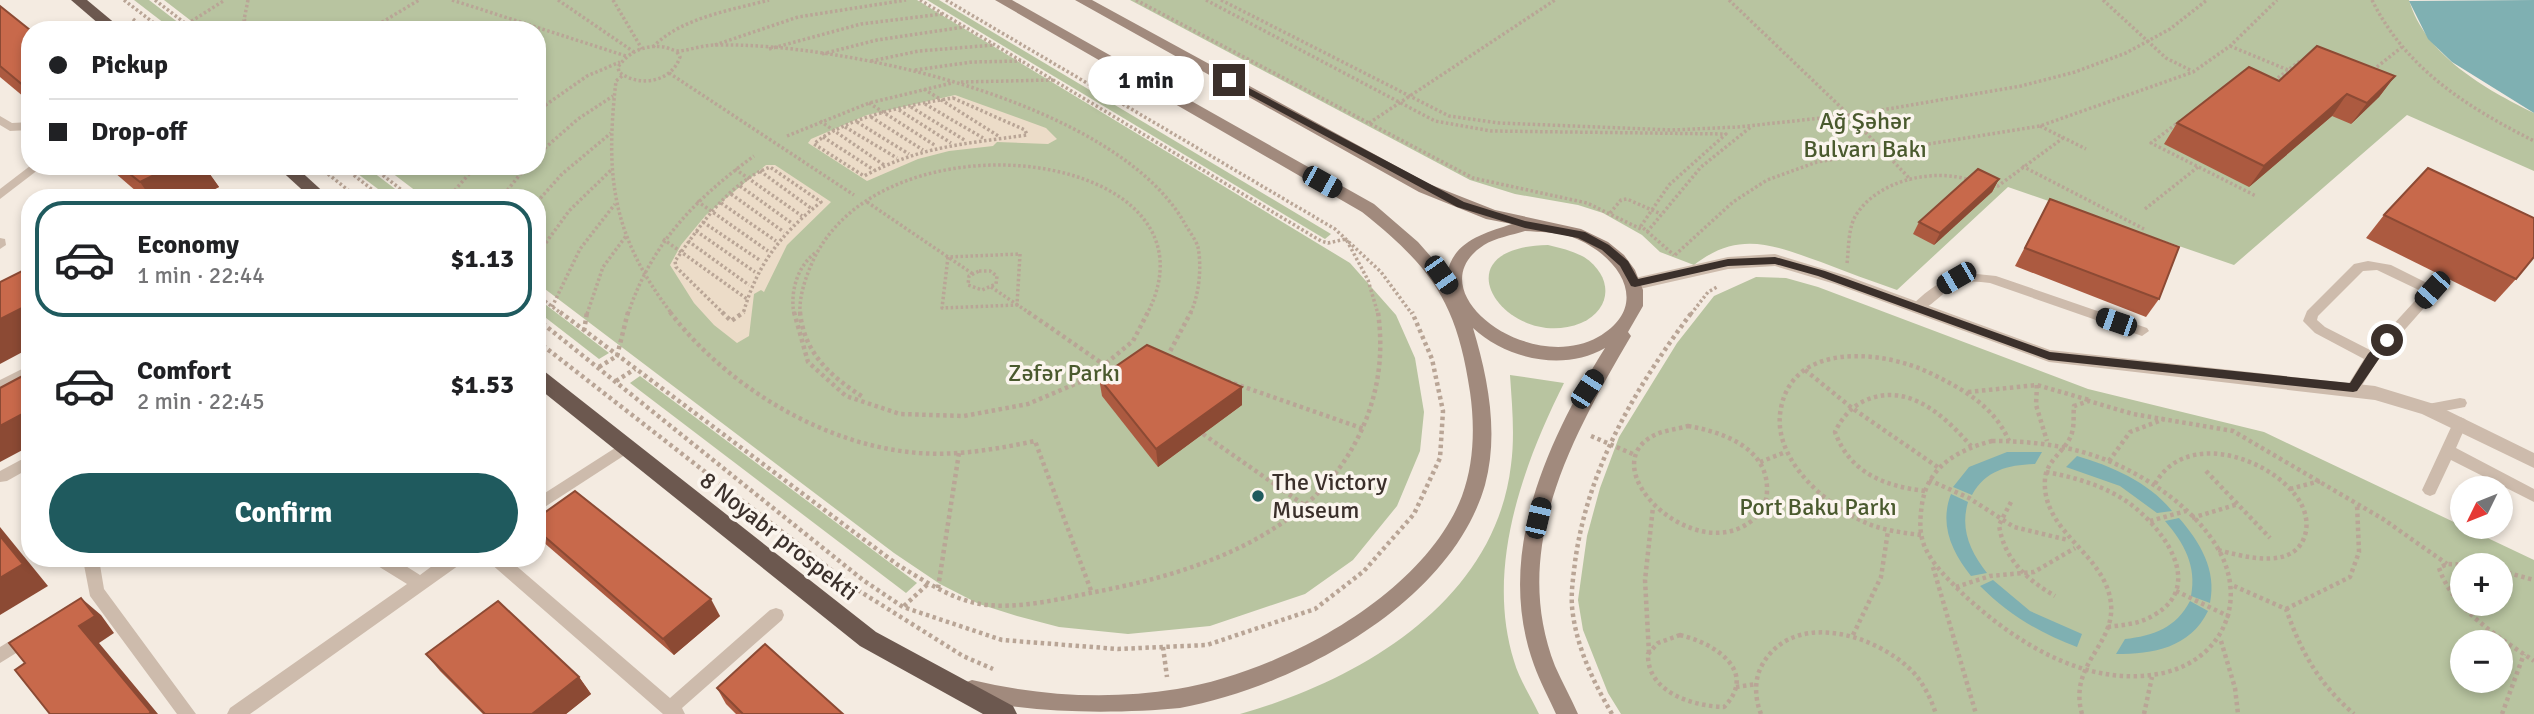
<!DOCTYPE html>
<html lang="en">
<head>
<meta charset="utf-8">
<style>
  body { margin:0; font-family:Signika,sans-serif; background:#f6f6f6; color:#202124; height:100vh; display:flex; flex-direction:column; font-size:26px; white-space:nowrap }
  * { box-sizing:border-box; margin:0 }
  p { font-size:23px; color:#757577 }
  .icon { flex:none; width:38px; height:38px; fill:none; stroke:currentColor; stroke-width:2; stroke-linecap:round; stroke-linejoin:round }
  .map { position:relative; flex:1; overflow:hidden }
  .panel { position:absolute; left:21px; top:189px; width:525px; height:378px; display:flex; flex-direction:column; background:#fff; border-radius:28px; box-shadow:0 4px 10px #0003 }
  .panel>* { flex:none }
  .top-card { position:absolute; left:21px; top:21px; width:525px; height:154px; border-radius:28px; box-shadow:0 4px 10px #0003; display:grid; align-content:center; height:154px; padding:0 28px; background:#fff }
  .needle { width:46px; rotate:227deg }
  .tools { position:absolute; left:2450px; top:476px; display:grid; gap:14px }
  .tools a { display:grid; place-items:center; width:63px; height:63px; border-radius:50%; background:#fff; box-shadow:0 4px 10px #0003; font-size:35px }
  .end { position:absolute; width:32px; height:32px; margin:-16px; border:9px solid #3b302b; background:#fff; box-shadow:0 0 0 4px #fff }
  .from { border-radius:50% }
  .bubble { position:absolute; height:49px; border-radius:24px; background:#fff; box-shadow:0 4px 10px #0003; font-size:23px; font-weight:700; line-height:49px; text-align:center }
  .car { position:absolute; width:21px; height:42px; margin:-21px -10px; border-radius:9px; box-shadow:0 0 5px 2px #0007; background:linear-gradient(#222 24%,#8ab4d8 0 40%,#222 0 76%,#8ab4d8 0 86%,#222 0) }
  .top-card b { display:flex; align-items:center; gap:24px; height:66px; font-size:26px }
  .top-card b+b { border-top:2px solid #e0e0e0 }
  .top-card i { width:18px; height:18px; background:#202124 }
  ul { padding:12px 0 0; list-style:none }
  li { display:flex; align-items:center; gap:21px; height:116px; margin:0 14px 10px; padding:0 14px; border:4px solid transparent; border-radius:28px }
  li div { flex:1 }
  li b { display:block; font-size:26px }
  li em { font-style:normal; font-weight:700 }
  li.current { border-color:#1f5a5e }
  li>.icon { width:63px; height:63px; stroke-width:1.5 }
  .button { display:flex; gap:14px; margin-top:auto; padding:14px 28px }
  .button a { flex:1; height:80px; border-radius:42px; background:#1f5a5e; color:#fff; font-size:28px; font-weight:700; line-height:80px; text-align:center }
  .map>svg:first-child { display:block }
  .green { fill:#b8c4a0; fill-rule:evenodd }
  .plaza { fill:#ecdcc8 }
  .water { fill:#7fb0b2 }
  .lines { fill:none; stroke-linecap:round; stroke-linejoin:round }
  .path-far1 { stroke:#b9a596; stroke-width:3.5; stroke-dasharray:2.5 2.5; stroke-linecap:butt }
  .path { stroke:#b9a596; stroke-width:4.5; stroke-dasharray:3.5 3.5; stroke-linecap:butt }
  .service { fill:#cdbbac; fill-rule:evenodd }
  .minor { fill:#cdbbac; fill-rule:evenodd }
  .secondary { fill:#a18a7d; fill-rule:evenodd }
  .trunk { fill:#6c584f; fill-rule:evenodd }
  .wall { fill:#ac5a40 }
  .shaded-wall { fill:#8c4a34 }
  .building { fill:#c8694b; stroke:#8c4a34; stroke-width:2 }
  .route { fill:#3b302b }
  .poi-dot { fill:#1f5a5e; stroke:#fbf5ee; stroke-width:2.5 }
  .labels { text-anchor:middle; stroke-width:7; stroke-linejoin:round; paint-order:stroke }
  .park-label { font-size:24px; fill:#4a5a2e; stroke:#fbf5ee }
  .poi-label { font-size:24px; fill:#3b302b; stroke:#fbf5ee; text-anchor:start }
  .street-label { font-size:24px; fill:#3b302b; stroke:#fbf5ee }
</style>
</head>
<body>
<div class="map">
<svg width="2534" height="714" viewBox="0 0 2534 714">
  <rect width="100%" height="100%" fill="#f4ebe1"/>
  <g class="green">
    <path d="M134,0H149L188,30H173Z"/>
    <path d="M164,0H917L1350,263L1396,315L1415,358L1424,412L1420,451L1397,506L1353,560L1305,594L1210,626L1128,634L1059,627L1017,616L979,604L940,584L894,553L537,283V198H425L383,166H537V30H203Z"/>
    <path d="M927,0H939L1331,234L1325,239Z"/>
    <path d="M1130,0H2409C2425,55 2485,89 2534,113V171L2407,115L2234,265L2008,187L1897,290C1872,281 1846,272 1821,262C1773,245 1739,230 1694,265L1660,252L1642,235L1603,213L1578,205L1515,194L1470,180Z"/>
    <path d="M353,166H365L407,198H390L350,168Z"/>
    <path d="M1548,245C1561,248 1573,251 1584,257C1613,276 1613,309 1581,323C1508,353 1433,247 1548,245Z"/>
    <path d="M1756,277L1786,278L1818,287L2088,389L2264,432L2534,560V714H1621L1608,693L1583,630L1578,600L1587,536L1600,488L1619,437L1677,343L1714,296ZM2462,565H2501V604H2462ZM2462,642H2501V681H2462Z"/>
    <path d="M537,298L609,353L599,359L537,311Z"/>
    <path d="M1510,375L1564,383C1523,465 1485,568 1514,661C1519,679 1531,697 1539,714H1240C1360,680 1495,602 1511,465C1515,435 1512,405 1510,375Z"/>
    <path d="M640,376L917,583L906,593L630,383Z"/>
  </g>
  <g class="plaza">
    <path d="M955,95L1046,128L1057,139L1048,144L997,142L993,146L949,151L918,159L867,181L808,143L811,139L867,115Z"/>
    <path d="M766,165H775L831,202L787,245L764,292L761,290L754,294L749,336L737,343L714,325L694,303L670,265L681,245L706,215Z"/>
  </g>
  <g class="water">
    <path d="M2534,0V113L2452,62L2428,39L2409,1Z"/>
    <path d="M2007,452H2042L2035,464C2008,465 1986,470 1972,495L1953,487L1969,467Z"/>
    <path d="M2077,456C2111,466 2149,482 2172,511L2157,513L2120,486L2066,467Z"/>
    <path d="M1951,494L1968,502C1960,529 1970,551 1987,573L1971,576C1952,552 1939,525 1951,494Z"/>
    <path d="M2179,518C2200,542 2217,570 2210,603L2191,596C2197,566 2184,543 2165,521Z"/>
    <path d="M1993,580L2030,611L2082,634L2077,647C2039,633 2008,614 1980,586Z"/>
    <path d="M2190,601L2208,611C2190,648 2153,654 2116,654L2125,639C2153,636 2176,628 2190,601Z"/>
  </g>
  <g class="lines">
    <g class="path-far1">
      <path d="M124,0L163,30"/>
      <path d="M155,0L194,30"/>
      <path d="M248,0L244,20L251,25L331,30"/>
      <path d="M452,0L626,56"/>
      <path d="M558,0L634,52"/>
      <path d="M613,0L642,49"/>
      <path d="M920,0L1321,241L1328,243L1346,239L1368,280L1378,314"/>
      <path d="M946,0L1335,229L1381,272L1412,314"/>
      <path d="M1136,0L1473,178L1587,203L1643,230"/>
      <path d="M1206,0L1435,121L1491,131L1726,134L1669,185L1641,226L1674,255"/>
      <path d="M1221,0L1449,116L1499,123L1672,130L1738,127L1859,114L2021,86L2075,72L2126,53L2170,29L2207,0"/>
      <path d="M1729,0L1849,115L1911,180"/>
      <path d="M2103,0L2166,58L2192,71"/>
      <path d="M2372,0C2406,69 2467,107 2534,141"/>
      <path d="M133,19L146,30"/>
      <path d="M187,24L225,0"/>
      <path d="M369,30L419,0"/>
      <path d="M715,45L798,17L906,0"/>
      <path d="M2230,46L2288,70"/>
      <path d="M653,47C680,18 732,10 769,0"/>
      <path d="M769,49L861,24L942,14"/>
      <path d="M677,52L680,57C672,82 639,88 619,72L618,67C628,52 646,44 664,47C669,48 674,51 679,51C691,50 702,45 715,45C845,42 1118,103 1185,224C1189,231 1196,240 1198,247C1202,268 1199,296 1190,314"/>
      <path d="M822,54L877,40L964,27"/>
      <path d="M871,61L919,51L994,45"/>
      <path d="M915,70L972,62L1021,61"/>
      <path d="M2373,70L2402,47"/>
      <path d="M669,73L854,195"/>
      <path d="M622,76L616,81C605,177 612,236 672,314"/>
      <path d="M2274,81L2301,60L2307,63"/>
      <path d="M961,82L1053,80"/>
      <path d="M924,89L1000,137"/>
      <path d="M953,98L1025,130L1027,135C964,144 921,146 864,176L814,144C845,117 913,104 953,98Z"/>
      <path d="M869,103L936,146"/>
      <path d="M925,104L983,138"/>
      <path d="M911,107L966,141"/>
      <path d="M899,110L951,143"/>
      <path d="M537,111L587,76L620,62"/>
      <path d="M871,117L923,150"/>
      <path d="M820,121L884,165"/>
      <path d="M2180,121L2151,143L2256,196"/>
      <path d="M857,122L909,154"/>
      <path d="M1369,123L1555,0"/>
      <path d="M2040,126L2086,149"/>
      <path d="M845,127L897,158"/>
      <path d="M787,136L869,103L952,83"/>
      <path d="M823,137L874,170"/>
      <path d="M537,155L578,119L613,96"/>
      <path d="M342,166L383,198"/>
      <path d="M371,166L412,198"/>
      <path d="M2022,166L2144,229"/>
      <path d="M735,169L802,216"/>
      <path d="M760,171L812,209"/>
      <path d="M328,174L358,198"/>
      <path d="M1992,185L1998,186L2063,138"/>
      <path d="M740,186L793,224"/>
      <path d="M731,194L784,232"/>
      <path d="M448,198L476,166"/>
      <path d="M501,198L527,166"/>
      <path d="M697,201L768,251"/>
      <path d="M537,202L562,174L611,133"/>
      <path d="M867,202L973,274"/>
      <path d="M721,203L776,241"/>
      <path d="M2145,209L2198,167"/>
      <path d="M1610,213L1621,200L1627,199L1661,214"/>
      <path d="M703,222L761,261"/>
      <path d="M696,231L755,272"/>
      <path d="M1647,232L1701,167L1752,126"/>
      <path d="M663,239L747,299"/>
      <path d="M688,241L749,285"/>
      <path d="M1020,254L1017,305L942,308L948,257Z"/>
      <path d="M537,255L569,211L612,169"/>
      <path d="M1675,255L1733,202L1767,180L1817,162L2040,126L2193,72L2230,46L2277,0"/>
      <path d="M1847,263C1849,247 1848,228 1856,215C1878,180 1933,168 1970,180"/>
      <path d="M979,271H990L997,276L996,284L982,290L968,285L969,276Z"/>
      <path d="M991,287L1031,314"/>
      <path d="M537,295L562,314"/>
      <path d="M552,307L580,249L615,204"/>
      <path d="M587,314L603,267L626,236"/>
      <path d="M628,314C651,244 695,199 754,156"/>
      <path d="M724,314L676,267L675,261C700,226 728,183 770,167L821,202C781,234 757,264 743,314"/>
      <path d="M794,314C790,292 797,267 815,253"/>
      <path d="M800,314C799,297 805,279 812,263C882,104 1232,151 1147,314"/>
      <path d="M1691,314L1708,292L1717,287"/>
    </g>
    <g class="path">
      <path d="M560,312L898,565C923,580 951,599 980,604C1016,610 1059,599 1095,592C1205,571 1324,530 1367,417C1380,382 1383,349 1378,312"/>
      <path d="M670,312C727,387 825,446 919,453C958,456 997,449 1035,441L1092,593"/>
      <path d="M722,312L731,321L744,312"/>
      <path d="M794,312L808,362L846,396L900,414L964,416L1028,404L1087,379L1133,341L1148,312"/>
      <path d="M800,312C804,353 830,376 863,397"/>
      <path d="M1028,312L1116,373"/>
      <path d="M537,319L863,580L903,607L1002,640L1118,649L1207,645L1315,609L1364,571L1414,514L1440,458L1443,411L1432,359L1412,312"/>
      <path d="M584,331L587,312"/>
      <path d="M537,341L853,587L963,656L993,669"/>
      <path d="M1167,357L1191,312"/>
      <path d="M599,367L617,356L628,312"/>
      <path d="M1805,370L1852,408L1939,468"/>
      <path d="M616,381L635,369"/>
      <path d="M1227,381L1364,429"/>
      <path d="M2037,385L2036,405L2047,441"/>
      <path d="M1968,392L2037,385L2089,400"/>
      <path d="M1688,426C1723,432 1768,448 1767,490C1767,504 1761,514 1750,522C1691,566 1588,464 1657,434C1666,430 1678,429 1688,426Z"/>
      <path d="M1203,434L1307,507"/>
      <path d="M1591,436L1635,455"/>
      <path d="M1992,441C2041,441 2087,448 2130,471C2163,488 2198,515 2217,547C2250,602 2221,663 2158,674C2085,687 2015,642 1964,595C1949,580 1932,565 1924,545C1919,532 1920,518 1922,504C1928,466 1958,450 1992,441Z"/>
      <path d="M2109,461L2130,432L2164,419"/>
      <path d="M1760,462L1786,452"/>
      <path d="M2206,471L2270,538"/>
      <path d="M2046,472C2073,477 2099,484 2123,499C2158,521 2209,584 2154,615C2140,624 2123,625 2107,627"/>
      <path d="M1929,480L1969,498L2014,527L2068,540"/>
      <path d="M2155,484C2184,431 2265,455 2296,496C2304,506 2308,519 2306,531C2298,572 2245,557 2218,550"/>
      <path d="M2290,489L2320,481"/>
      <path d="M1925,491C1884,486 1850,473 1835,432C1841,419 1851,407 1864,401C1907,381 1944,415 1971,446"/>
      <path d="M2011,502L1999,525C2004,559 2026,579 2055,596"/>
      <path d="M2192,518L2238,504"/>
      <path d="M2150,521L2186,511"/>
      <path d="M1921,535C1905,533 1889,531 1874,526C1830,510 1770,460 1781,408C1794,340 1885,351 1930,373C1963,389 1994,406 2009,441"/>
      <path d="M2473,565L2447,564L2439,568C2453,610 2499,637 2534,661"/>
      <path d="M1933,567L1976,714"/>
      <path d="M2501,571L2534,580"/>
      <path d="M2234,586L2286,609C2301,652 2319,684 2354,714"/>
      <path d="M1956,587L1990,576L2034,572L2075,548"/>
      <path d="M938,588L959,453"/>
      <path d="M2176,591L2230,617"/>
      <path d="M904,606L929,583"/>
      <path d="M2286,609L2350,577L2359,552L2357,504"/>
      <path d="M1680,635C1714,643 1759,671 1724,707C1692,706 1647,692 1648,654L1658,643Z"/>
      <path d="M1853,635L1881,577L1888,531"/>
      <path d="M2221,641L2235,688L2238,714"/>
      <path d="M1163,647L1167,677"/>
      <path d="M1649,653L1645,580L1653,507"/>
      <path d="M1736,687L1756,684"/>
      <path d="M1612,714C1594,683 1578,650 1573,615C1570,596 1573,580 1575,562C1588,467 1636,387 1692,312"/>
      <path d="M1761,714C1755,699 1754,681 1761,667C1791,609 1875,633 1913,672C1924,684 1931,699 1936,714"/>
      <path d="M2082,714C2068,664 2115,646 2111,604C2106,553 2041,533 2045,479C2046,462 2063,452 2070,438C2075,428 2073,417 2074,406L2089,401L2133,414L2233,431L2383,519L2447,564"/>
      <path d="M2144,714L2152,677"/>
      <path d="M2502,714L2524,654"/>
    </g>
    <g class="service">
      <path d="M0,116L12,123L30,122V130L10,131L0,125Z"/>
      <path d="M30,166H43L0,199V189Z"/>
      <path d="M0,238L5,239L6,245L0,249Z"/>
      <path d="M2368,261L2391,265L2437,288L2439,291L2377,361L2358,392H2348L2346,388L2364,359L2315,333L2303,321L2307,311L2354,264ZM2377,270L2423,292L2370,350L2325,327L2317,320L2318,316L2363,271Z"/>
      <path d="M1967,273L1996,276L2147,328L2149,331L2142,336L1990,283C1980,282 1970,280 1961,283C1944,288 1927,315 1912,311L1910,308L1912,305C1929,289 1944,277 1967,273Z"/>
      <path d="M30,365V376L0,391V380Z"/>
      <path d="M2460,398L2465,399L2467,403L2465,407L2428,414L2423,413L2421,409L2423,405L2428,404Z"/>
      <path d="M2460,417L2465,419L2467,423L2456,448L2534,489V502L2451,460L2435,494L2430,496L2425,494L2422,490L2453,423L2455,419Z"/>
      <path d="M626,441L631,443L633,447L631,451L537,512V498Z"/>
      <path d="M30,455V468L7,481L0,482V471Z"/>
      <path d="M87,558H103L100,565L104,589L196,714H177L90,596L84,565Z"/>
      <path d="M371,558H393L420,575L443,558H464L462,563L250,714H227L230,708L407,584L373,563Z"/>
      <path d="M488,558H507L670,698L770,610L776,608L782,610L784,615L782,620L682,708L685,714H663L490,563Z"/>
      <path d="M28,630L34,632L36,637L34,642L0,663V647Z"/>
    </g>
    <path class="minor" d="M1775,254L1847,276L2050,350L2375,386L2434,404L2534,453V468L2422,414L2375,400L2049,362L1835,284L1775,266L1728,269L1635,290L1627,284L1635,278L1728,257Z"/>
    <path class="secondary" d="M995,0H1012L1374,204L1418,242L1447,275C1452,241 1485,233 1512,224L1486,219L1419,192L1075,0H1092L1429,184L1495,210L1581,229L1608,242L1624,255L1635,270L1643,290V306L1628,332L1631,336C1573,435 1509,548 1555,666C1562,682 1571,698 1578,714H1556C1549,698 1540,682 1534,665C1494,555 1547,441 1605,348C1564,372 1506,359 1473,328C1488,378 1499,433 1485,485C1451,604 1294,687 1180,708C1116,714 1026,714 964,697L961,690L964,683L972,680C1040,696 1109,700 1177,689C1278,673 1424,596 1462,496C1474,463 1475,427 1470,392C1457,302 1431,267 1362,212ZM1525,231C1540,232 1557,232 1572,237C1618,254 1654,305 1598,337C1528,376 1414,290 1484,245C1495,238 1512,235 1525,231Z"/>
    <g class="trunk">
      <path d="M71,0H87L123,30H106Z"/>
      <path d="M276,166H295L330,198H311Z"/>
      <path d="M537,369L544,371L876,632L1013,706L1017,714H983L860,646L537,387Z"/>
    </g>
  </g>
  <g class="wall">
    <path d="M0,6L30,30V102L0,77Z"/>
    <path d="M2395,76L2379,97L2351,124L2332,116L2249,187L2164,144L2177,123L2279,81Z"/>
    <path d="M107,166H204L219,187L197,198H144Z"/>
    <path d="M1999,179L1992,192L1934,245L1913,234L1919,222Z"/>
    <path d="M2050,199L2159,299L2146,317L2015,266Z"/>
    <path d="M2384,215L2516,279L2495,302L2366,238Z"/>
    <path d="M1099,378L1242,405L1158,467L1102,396Z"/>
    <path d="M537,518L720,616L674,655L542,541L537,535Z"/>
    <path d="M426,654L579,677L591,694L566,714H483L440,671Z"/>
    <path d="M717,688L843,714H736L726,704Z"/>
  </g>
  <g class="shaded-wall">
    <path d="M2395,76L2379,97L2351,124L2367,103Z"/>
    <path d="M2347,94L2332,116L2249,187L2264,166Z"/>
    <path d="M173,166H204L219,187L197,198H151L140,182Z"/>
    <path d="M1999,179L1992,192L1934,245L1940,233Z"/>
    <path d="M30,304V348L0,364V319Z"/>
    <path d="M1242,387V405L1158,467L1156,449Z"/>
    <path d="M30,410V446L0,462V426Z"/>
    <path d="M0,527L48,586L0,615Z"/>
    <path d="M81,598L101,615L114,633L99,643L158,714H149L79,626Z"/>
    <path d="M711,599L720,616L674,655L663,639Z"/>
    <path d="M579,677L591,694L566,714H532Z"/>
  </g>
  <g class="building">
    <path d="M0,6L30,30V91L0,66Z"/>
    <path d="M2317,46L2395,76L2367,103L2347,94L2264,166L2177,123L2249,67L2279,81Z"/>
    <path d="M120,166H173L140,182Z"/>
    <path d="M2428,168L2534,218V257L2516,279L2384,215Z"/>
    <path d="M1978,169L1999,179L1940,233L1919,222Z"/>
    <path d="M177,192L183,198H166Z"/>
    <path d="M2050,199L2179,247L2159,299L2025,248Z"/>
    <path d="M30,267V304L0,319V282Z"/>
    <path d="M1147,345L1242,387L1156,449L1099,378Z"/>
    <path d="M30,372V410L0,426V388Z"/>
    <path d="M575,491L711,599L663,639L537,530V518Z"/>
    <path d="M0,536L23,564L0,578Z"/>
    <path d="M81,598L95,616L79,626L151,712L149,714H50L15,670L25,663L9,643Z"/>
    <path d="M498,601L579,677L532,714H485L426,654Z"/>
    <path d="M765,644L843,714H743L717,688Z"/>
  </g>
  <path class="route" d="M1225,79H1232L1464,202L1525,221L1585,232L1609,245L1628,261L1638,279L1728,259L1775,257L1825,271L2050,352L2350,383L2368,354L2383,337L2392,340L2357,391L2353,392L2049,360L1818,276L1775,264L1728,266L1635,287L1631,286L1620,266L1602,250L1578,238L1525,228L1457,207L1225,82Z"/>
  <circle class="poi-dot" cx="1258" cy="496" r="7"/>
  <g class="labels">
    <g class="park-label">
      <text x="1865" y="129">Ağ Şəhər<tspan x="1865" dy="28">Bulvarı Bakı</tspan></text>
      <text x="1064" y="381">Zəfər Parkı</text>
      <text x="1818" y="515">Port Baku Parkı</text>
    </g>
    <g class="poi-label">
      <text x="1272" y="490">The Victory<tspan x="1272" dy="28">Museum</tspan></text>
    </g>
    <g class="street-label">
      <text transform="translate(779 536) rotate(38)" y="8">8 Noyabr prospekti</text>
    </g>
  </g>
</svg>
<div class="tools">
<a><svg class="needle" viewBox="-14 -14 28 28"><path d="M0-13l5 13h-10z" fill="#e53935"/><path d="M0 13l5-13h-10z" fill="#757577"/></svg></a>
<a>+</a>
<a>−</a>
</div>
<i class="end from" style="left:2387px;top:340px"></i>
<i class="end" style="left:1229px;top:80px"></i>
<div class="bubble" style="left:1088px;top:56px;width:116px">1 min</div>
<i class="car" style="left:1322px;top:182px;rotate:119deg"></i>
<i class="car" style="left:1441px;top:275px;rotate:145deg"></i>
<i class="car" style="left:1956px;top:278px;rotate:240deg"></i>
<i class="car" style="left:2432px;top:290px;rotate:222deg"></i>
<i class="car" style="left:2116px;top:322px;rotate:289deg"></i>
<i class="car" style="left:1587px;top:389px;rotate:33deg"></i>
<i class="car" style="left:1538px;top:518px;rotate:13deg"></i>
<div class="top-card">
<b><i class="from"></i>Pickup</b>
<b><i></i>Drop-off</b>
</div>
<section class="panel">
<ul>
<li class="current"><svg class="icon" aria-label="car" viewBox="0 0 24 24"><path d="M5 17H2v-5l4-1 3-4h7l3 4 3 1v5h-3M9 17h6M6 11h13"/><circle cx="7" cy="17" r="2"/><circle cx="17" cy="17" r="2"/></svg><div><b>Economy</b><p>1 min · 22:44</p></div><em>$1.13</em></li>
<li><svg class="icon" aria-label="car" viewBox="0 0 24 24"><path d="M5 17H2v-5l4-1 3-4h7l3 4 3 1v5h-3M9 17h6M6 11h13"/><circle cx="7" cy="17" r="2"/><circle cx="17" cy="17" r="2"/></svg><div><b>Comfort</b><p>2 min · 22:45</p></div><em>$1.53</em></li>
</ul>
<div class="button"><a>Confirm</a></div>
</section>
</div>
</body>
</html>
